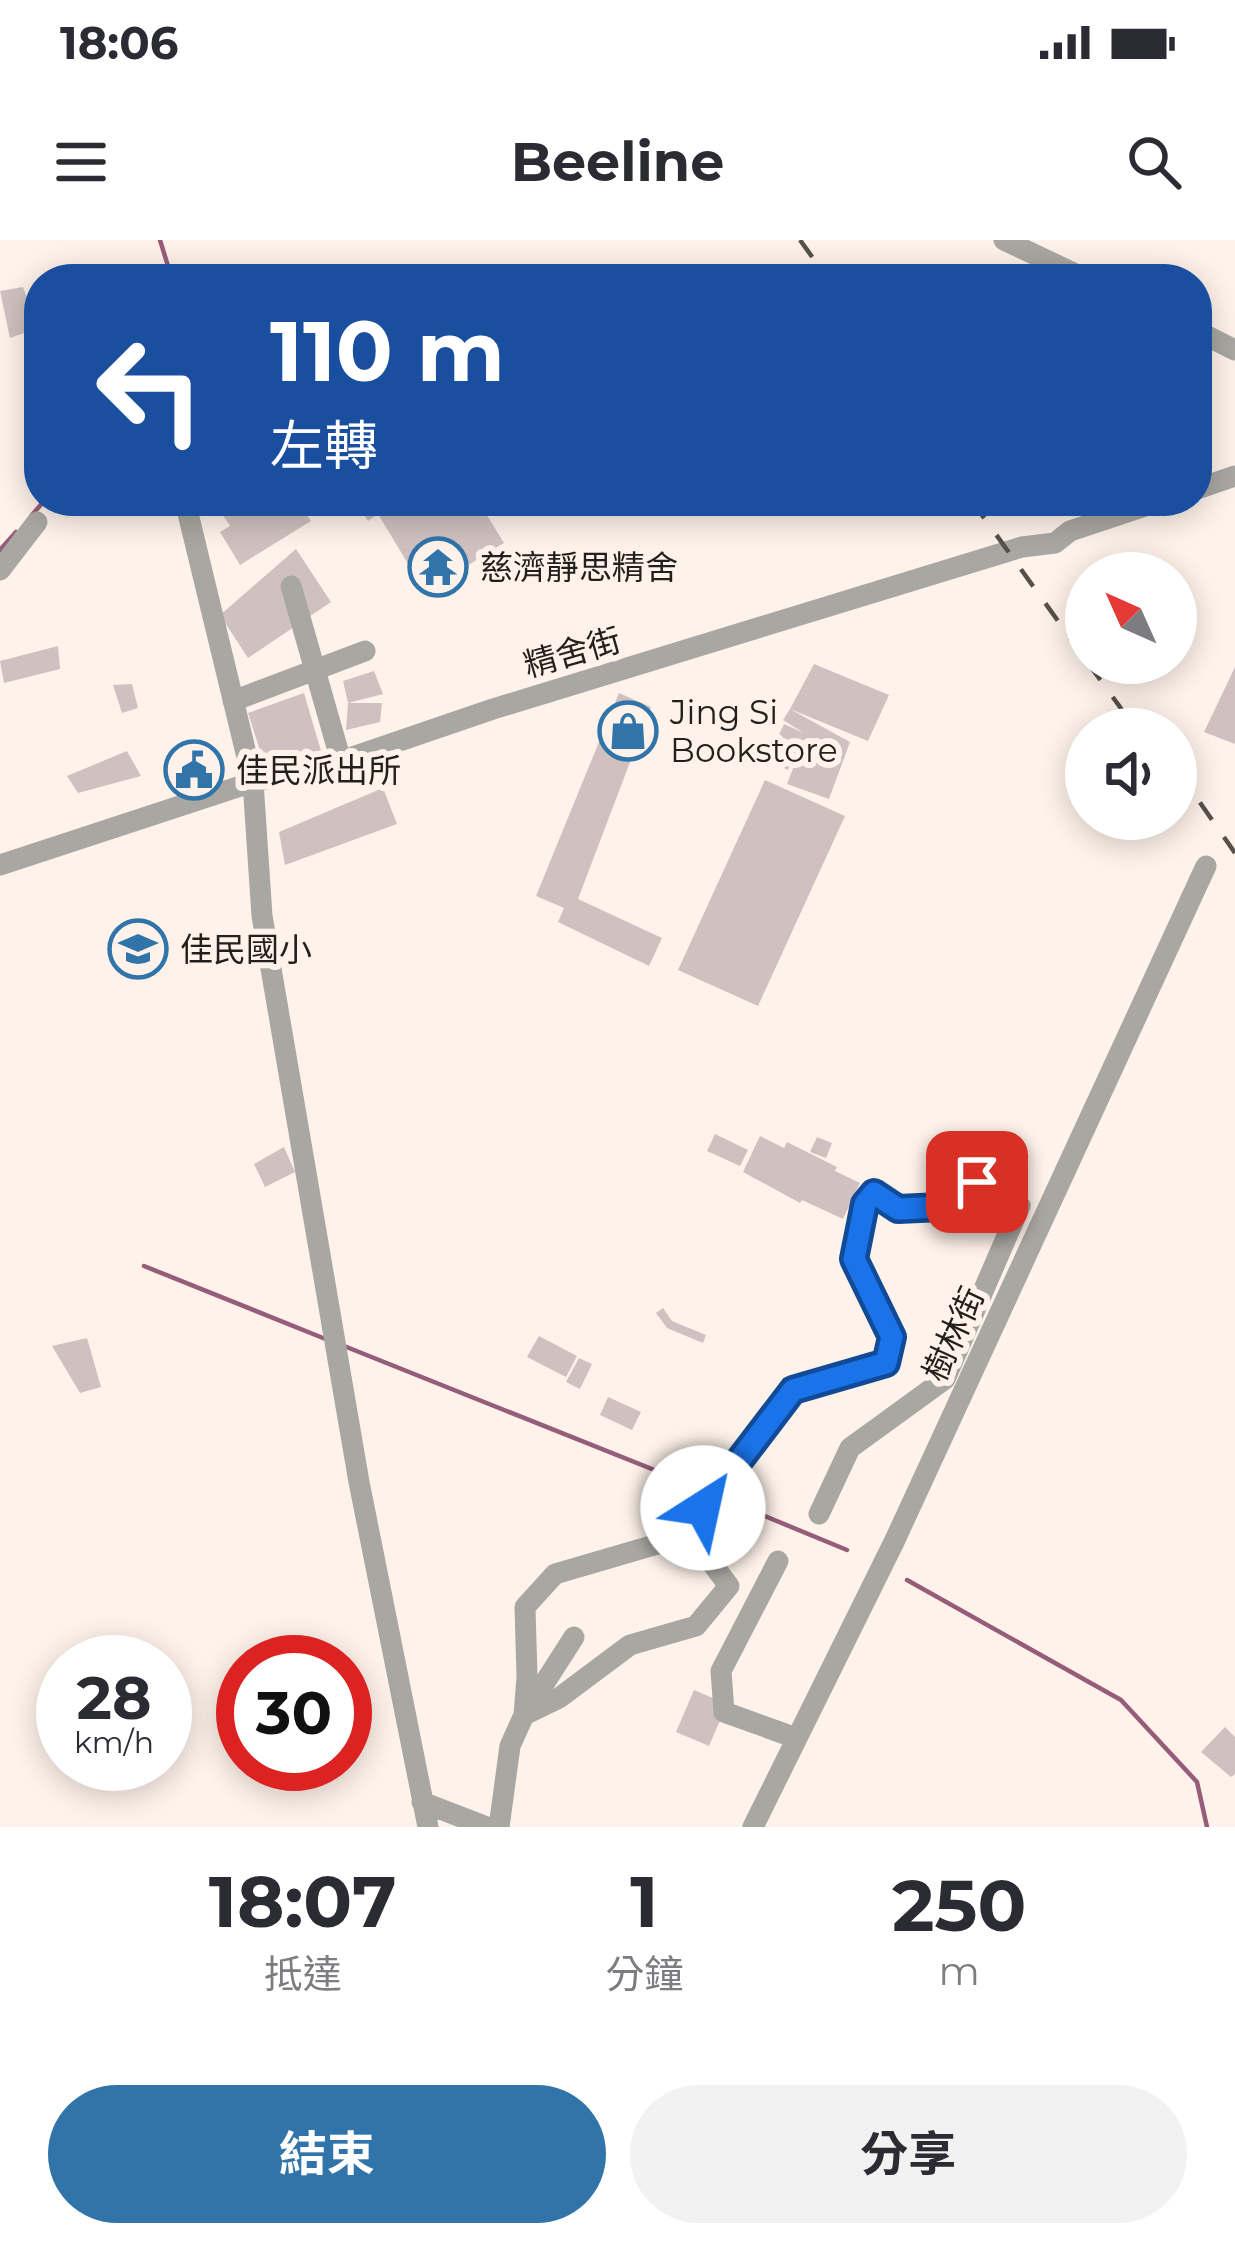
<!DOCTYPE html>
<html lang="zh-TW">
<head>
<meta charset="utf-8">
<style>
	:root { --surface:#fff; --page:#f2f2f3; --text:#2b2b33; --muted:#7c7c81; --accent:#3174a9 }
	body { margin:0; font-family:Montserrat,"Noto Sans TC",sans-serif; background:var(--page); color:var(--text); height:100vh; display:flex; flex-direction:column; font-size:45px; white-space:nowrap }
	* { box-sizing:border-box; margin:0 }
	p { font-size:39px; color:var(--muted) }
	.icon { flex:none; width:66px; height:66px; fill:none; stroke:currentColor; stroke-width:2; stroke-linecap:round; stroke-linejoin:round }
	.map { position:relative; height:1587px; overflow:hidden }
	.drawer { display:flex; flex-direction:column; background:var(--surface); flex:1 }
	.drawer>* { flex:none }
	.guide { position:absolute; left:24px; top:24px; width:1188px; height:252px; border-radius:48px; box-shadow:0 6px 30px #0003; background:#1a4fa0; color:#fff; overflow:hidden }
	.needle { width:78px; rotate:315deg }
	.controls { position:absolute; left:1065px; top:312px; display:grid; gap:24px }
	.controls a { display:grid; place-items:center; width:132px; height:132px; border-radius:50%; background:var(--surface); box-shadow:0 6px 30px #0003; font-size:60px }
	.speed { position:absolute; left:36px; top:1395px; display:flex; gap:24px; font-size:60px; font-weight:700; text-align:center }
	.speed>* { display:grid; place-content:center; width:156px; height:156px; border-radius:50%; background:var(--surface); box-shadow:0 6px 30px #0003; line-height:1 }
	.speed small { font-size:30px; font-weight:400 }
	.speed .limit { border:18px solid #d22; background:#fff; color:#111 }
	.pin { position:absolute; display:grid; place-items:center; width:102px; height:102px; color:#fff; margin:-51px; border-radius:24px; box-shadow:0 6px 18px #0006 }
	.me { position:absolute; width:132px; margin:-66px; rotate:35deg; stroke-linejoin:round; filter:drop-shadow(0 0 9px #0008) }
	.turn { display:flex; align-items:center; gap:42px; height:252px; padding:0 48px; font-size:54px }
	.turn .icon { width:156px; height:156px; stroke-width:2.5 }
	.turn b { display:block; font-size:84px; line-height:102px }
	.eta { display:flex; justify-content:space-evenly; align-items:center; height:204px; text-align:center }
	.eta b { font-size:72px; font-weight:700; line-height:84px }
	.button { display:flex; gap:24px; margin-top:auto; padding:24px 48px }
	.button a { flex:1; height:138px; border-radius:72px; background:var(--accent); color:#fff; font-size:48px; font-weight:700; line-height:138px; text-align:center }
	.button a+a { background:var(--page); color:var(--text) }
	.status { display:flex; justify-content:space-between; align-items:center; height:84px; padding:0 60px; background:var(--surface); direction:ltr }
	.status svg { height:33px; fill:currentColor }
	header { display:flex; justify-content:space-between; align-items:center; height:156px; padding:0 48px; background:var(--surface); font-size:54px; font-weight:700 }
	.map>svg:first-child { display:block }
</style>
</head>
<body>
<div class="status"><b>18:06</b><svg viewBox="0 0 49 12"><path d="M0 12V9h3v3zM5 12V6h3v6zM10 12V3h3v9zM15 12V0h3v12zM26 1h20v11H26zM47 4h2v5h-2z"/></svg></div>
<header><svg class="icon" aria-label="menu" viewBox="0 0 24 24"><path d="M4 6h16M4 12h16M4 18h16"/></svg>Beeline<svg class="icon" aria-label="search" viewBox="0 0 24 24"><circle cx="10" cy="10" r="6"/><path d="M15 15l6 6"/></svg></header>
<div class="map">
<svg width="1235" height="1587" viewBox="0 0 1235 1587">
	<rect width="100%" height="100%" fill="#fef2ea"/>
	<g fill="none" stroke-linecap="round" stroke-linejoin="round">
		<!-- stream -->
		<path stroke="#965d7a" stroke-width="4.5" d="M 160,0 L 172,39
			M 32,275 L 44,261
			M 0,310 L 16,292
			M 144,1026 L 328,1100
			M 344,1106 L 702,1249
			M 721,1258 L 847,1310
			M 907,1340 L 1121,1460 L 1197,1542 L 1207,1587"/>
	</g>
	<!-- building -->
	<path fill="#d0c1c0" d="M 23,47 L 38,88 L 10,98 L 0,51 Z
		M 229,261 L 298,261 L 311,281 L 240,325 L 220,292 L 230,286 L 218,268 Z
		M 355,261 L 489,261 L 491,264 L 483,269 L 504,303 L 425,352 L 378,274 L 368,281 Z
		M 296,309 L 331,362 L 248,418 L 220,375 Z
		M 58,406 L 60,429 L 4,443 L 0,421 Z
		M 814,424 L 889,455 L 868,501 L 790,469 Z
		M 1235,427 L 1235,504 L 1204,492 Z
		M 374,431 L 383,454 L 348,463 L 382,463 L 380,482 L 346,490 L 348,463 L 343,441 Z
		M 132,444 L 138,468 L 122,473 L 113,445 Z
		M 304,453 L 321,511 L 263,520 L 248,473 Z
		M 619,453 L 651,467 L 578,659 L 662,698 L 649,726 L 558,682 L 564,668 L 536,656 Z
		M 790,469 L 850,502 L 829,559 L 787,544 L 803,502 L 788,530 L 767,520 L 784,484 L 804,493 L 783,480 Z
		M 205,507 L 211,546 L 187,551 L 186,538 L 177,541 L 173,532 L 184,528 L 179,514 Z
		M 127,511 L 141,536 L 78,553 L 67,536 Z
		M 765,540 L 845,576 L 758,766 L 678,730 Z
		M 383,548 L 397,584 L 285,625 L 279,592 Z
		M 715,894 L 748,910 L 740,926 L 707,911 Z
		M 760,896 L 784,908 L 787,902 L 837,927 L 835,931 L 860,943 L 843,979 L 802,960 L 800,963 L 743,932 Z
		M 817,897 L 832,903 L 826,918 L 810,912 Z
		M 284,907 L 295,932 L 265,947 L 254,924 Z
		M 663,1068 L 672,1081 L 706,1095 L 703,1103 L 667,1088 L 656,1073 Z
		M 539,1096 L 577,1116 L 566,1137 L 527,1117 Z
		M 87,1098 L 101,1147 L 80,1153 L 52,1106 Z
		M 579,1118 L 592,1124 L 580,1149 L 566,1142 Z
		M 608,1157 L 641,1172 L 632,1190 L 600,1175 Z
		M 694,1450 L 727,1464 L 709,1506 L 676,1492 Z
		M 1225,1487 L 1235,1497 L 1235,1534 L 1231,1537 L 1201,1512 Z"/>
	<g fill="none" stroke-linecap="round" stroke-linejoin="round">
		<!-- minor -->
		<path stroke="#a9a7a2" stroke-width="21" d="M 1004,0 L 1086,39
			M 1197,91 L 1235,110
			M 1197,249 L 1235,236
			M 185,261 L 253,542 L 262,676 L 359,1242 L 428,1587
			M 0,330 L 37,282
			M 291,346 L 341,521
			M 233,461 L 365,411
			M 0,625 L 253,542 L 341,521 L 493,469 L 1022,307 L 1055,303 L 1070,291 L 1160,261
			M 685,1296 L 555,1334 L 525,1367 L 527,1437 L 524,1475 L 559,1458 L 630,1405 L 696,1386 L 729,1346 L 708,1318 L 685,1296 L 721,1241 L 793,1151 L 886,1123 L 892,1098 L 854,1019 L 865,964 L 874,953 L 898,969 L 941,967 L 961,942 C 983,942 1004,952 1020,966 L 945,1139 L 850,1208 L 819,1274
			M 778,1321 L 721,1431 L 724,1472 L 796,1498
			M 422,1562 L 487,1587
			M 499,1587 L 510,1506 L 524,1475 L 574,1397
			M 753,1587 L 894,1302 L 1206,626"/>
		<!-- rail -->
		<path stroke="#57514d" stroke-width="4.5" stroke-dasharray="21 21" stroke-linecap="butt" d="M 800,0 L 828,39
			M 972,261 L 1086,420
			M 1088,423 L 1136,489
			M 1176,528 L 1235,613"/>
	</g>
	<g fill="none" stroke-linecap="round" stroke-linejoin="round">
		<!-- route casing -->
		<g stroke="#114b97" stroke-width="30">
			<path id="route" d="M 703,1268 L 793,1150 L 886,1123 L 892,1097 L 854,1019 L 865,964 L 874,953 L 898,969 L 941,967 L 961,942 L 977,942"/>
		</g>
		<!-- route -->
		<use href="#route" stroke="#1a73e8" stroke-width="21"/>
	</g>
	<!-- icons -->
	<defs>
		<g id="temple-ring" transform="scale(3)"><circle r="9.5" fill="#fef2ea" stroke="#3174a9" stroke-width="1.5"/><path d="M0-6L5-2H3V0L6.5 2.5H4V6H1.5V3h-3V6H-4V2.5H-6.5L-3 0V-2H-5Z" fill="#3174a9"/></g>
		<g id="shop-ring" transform="scale(3)"><circle r="9.5" fill="#fef2ea" stroke="#3174a9" stroke-width="1.5"/><path d="M-5-2.5h2.3a2.7 3.5 0 0 1 5.4 0H5L5.5 6h-11ZM-1.5-2.5h3a1.5 2.3 0 0 0-3 0Z" fill="#3174a9"/></g>
		<g id="civic-ring" transform="scale(3)"><circle r="9.5" fill="#fef2ea" stroke="#3174a9" stroke-width="1.5"/><path d="M-.6-6.5H3V-4.5H.6V-3L4-1V1h2V6H-6V1h2V-1L-.6-3ZM-1.2 2.5V6h2.4V2.5Z" fill="#3174a9"/></g>
		<g id="school-ring" transform="scale(3)"><circle r="9.5" fill="#fef2ea" stroke="#3174a9" stroke-width="1.5"/><path d="M0-5L7-2L0 1L-7-2ZM-4 1L0 2.5L4 1V4Q0 6-4 4Z" fill="#3174a9"/></g>
	</defs>
	<g fill-rule="evenodd">
		<use href="#temple-ring" x="438" y="327"/>
		<use href="#shop-ring" x="628" y="491"/>
		<use href="#civic-ring" x="194" y="530"/>
		<use href="#school-ring" x="138" y="709"/>
	</g>
	<g text-anchor="middle" dominant-baseline="central" stroke-width="12" stroke-linejoin="round" paint-order="stroke">
		<!-- poi labels -->
		<g font-size="33" fill="#231f1c" stroke="#fef2ea" text-anchor="start">
			<text x="480" y="327">慈濟靜思精舍</text>
			<text x="670" y="472">Jing Si<tspan x="670" dy="38">Bookstore</tspan></text>
			<text x="236" y="530">佳民派出所</text>
			<text x="180" y="709">佳民國小</text>
		</g>
		<!-- street labels -->
		<g font-size="33" fill="#231f1c" stroke="#fef2ea">
			<text transform="translate(572 412) rotate(-16)">精舍街</text>
			<text transform="translate(953 1094) rotate(-65)">樹林街</text>
		</g>
	</g>
</svg>
<div class="controls">
<a><svg class="needle" viewBox="-14 -14 28 28"><path d="M0-13l5 13h-10z" fill="#e53935"/><path d="M0 13l5-13h-10z" fill="#7c7c81"/></svg></a>
<a><svg class="icon" aria-label="sound" viewBox="0 0 24 24"><path d="M4 9h4l5-4v14l-5-4H4zM17 9q2 3 0 6"/></svg></a>
</div>
<div class="speed"><div>28<small>km/h</small></div><div class="limit">30</div></div>
<div class="pin" style="left:977px;top:942px;background:#d93025"><svg class="icon" aria-label="arrive" viewBox="0 0 24 24"><path d="M6 21V4h12l-3 4 3 4H6"/></svg></div>
<svg class="me" style="left:703px;top:1268px" viewBox="-20 -20 40 40"><circle r="19" fill="#fff"/><path d="M0-13L10 11 0 6-10 11z" fill="#1a73e8"/></svg>
<div class="guide">
<div class="turn"><svg class="icon" aria-label="left" viewBox="0 0 24 24"><path d="M17 20v-9H6M10 6l-5 5 5 5"/></svg><div><b>110 m</b>左轉</div></div>
</div>
</div>
<section class="drawer">
<div class="eta">
<div><b>18:07</b><p>抵達</p></div>
<div><b>1</b><p>分鐘</p></div>
<div><b>250</b><p>m</p></div>
</div>
<div class="button"><a>結束</a><a>分享</a></div>
</section>
</body>
</html>
